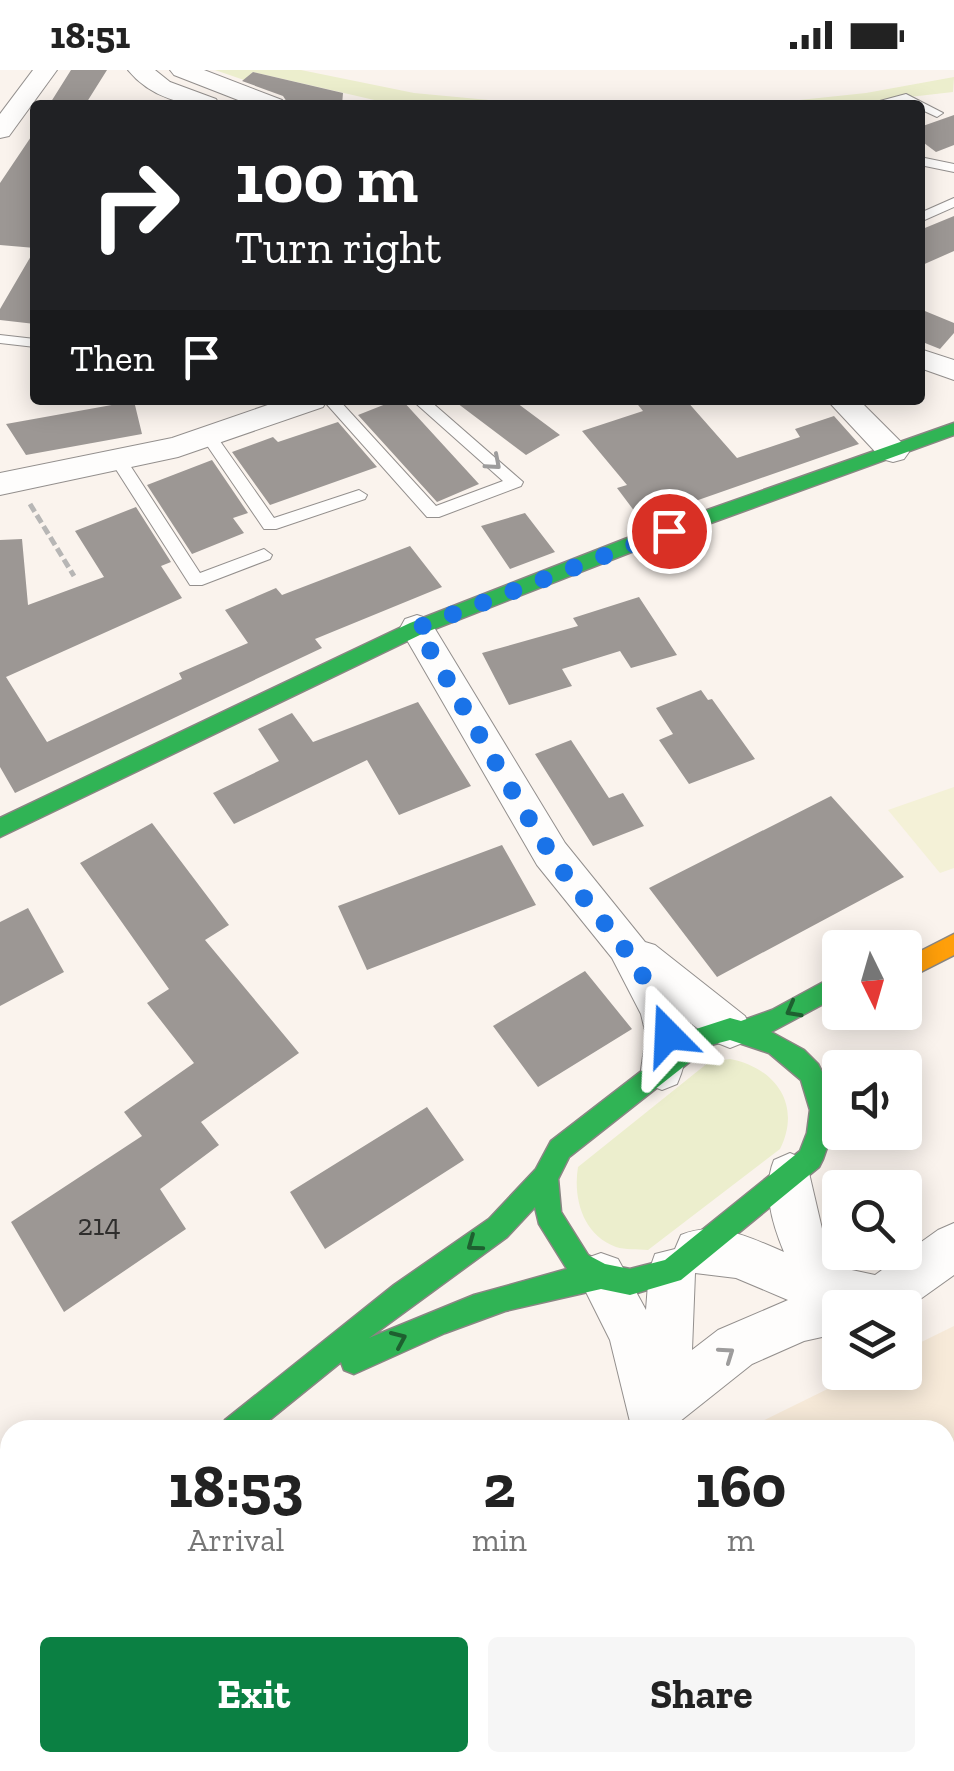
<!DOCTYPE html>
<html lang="en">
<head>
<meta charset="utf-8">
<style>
	:root { --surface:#fff; --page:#f6f6f6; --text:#222; --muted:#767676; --accent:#0b8043 }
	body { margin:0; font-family:"Zilla Slab",serif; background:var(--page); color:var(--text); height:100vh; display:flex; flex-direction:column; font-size:38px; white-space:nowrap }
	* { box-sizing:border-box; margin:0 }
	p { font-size:32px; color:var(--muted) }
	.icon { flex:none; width:55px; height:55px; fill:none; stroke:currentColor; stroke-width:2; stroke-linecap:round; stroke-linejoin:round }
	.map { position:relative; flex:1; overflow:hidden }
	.panel { position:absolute; left:0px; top:1350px; width:955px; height:352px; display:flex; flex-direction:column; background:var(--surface); border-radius:30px 30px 0 0; box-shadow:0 5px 25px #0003 }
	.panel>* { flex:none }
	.top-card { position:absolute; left:30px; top:30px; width:895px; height:305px; border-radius:10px; box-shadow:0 5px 25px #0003; background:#202124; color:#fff; overflow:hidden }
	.needle { width:65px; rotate:175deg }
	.tools { position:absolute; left:822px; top:860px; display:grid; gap:20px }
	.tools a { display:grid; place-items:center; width:100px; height:100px; border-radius:10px; background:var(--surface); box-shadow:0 5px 25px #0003; font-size:50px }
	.pin { position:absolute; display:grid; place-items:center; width:85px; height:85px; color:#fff; margin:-42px; border:5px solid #fff; border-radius:50%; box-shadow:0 2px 10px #0007 }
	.me { position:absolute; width:110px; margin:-55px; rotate:339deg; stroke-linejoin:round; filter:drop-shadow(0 0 8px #0008) }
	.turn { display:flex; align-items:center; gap:35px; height:210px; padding:0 40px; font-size:45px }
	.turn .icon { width:130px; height:130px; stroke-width:2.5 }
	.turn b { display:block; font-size:70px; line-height:85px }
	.then { display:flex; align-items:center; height:95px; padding:0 40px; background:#0003; gap:20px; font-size:38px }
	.eta { display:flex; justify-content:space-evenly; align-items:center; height:170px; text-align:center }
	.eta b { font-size:60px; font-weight:700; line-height:70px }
	.button { display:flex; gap:20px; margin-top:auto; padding:20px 40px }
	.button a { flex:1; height:115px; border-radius:10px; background:var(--accent); color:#fff; font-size:40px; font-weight:700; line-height:115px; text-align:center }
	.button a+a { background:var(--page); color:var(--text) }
	.status { display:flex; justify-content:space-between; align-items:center; height:70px; padding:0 50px; background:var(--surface); direction:ltr }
	.status svg { height:28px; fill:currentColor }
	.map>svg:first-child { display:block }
</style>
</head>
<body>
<div class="status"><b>18:51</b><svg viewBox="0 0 49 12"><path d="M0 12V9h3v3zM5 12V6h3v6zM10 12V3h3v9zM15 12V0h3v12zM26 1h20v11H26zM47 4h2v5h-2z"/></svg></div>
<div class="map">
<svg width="954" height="1701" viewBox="0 0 954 1701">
	<rect width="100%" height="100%" fill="#faf3ed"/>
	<!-- farmland -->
	<path fill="#f7ead9" d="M 954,1256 L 954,1701 L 92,1701 L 101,1692 L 945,1692 L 945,1360 L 744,1360 L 860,1303 L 905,1302 L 905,1280 Z"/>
	<!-- green -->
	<path fill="#eceecd" d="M 215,0 L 301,0 L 414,23 L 543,35 L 396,35 L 253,2 L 244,10 Z
		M 954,7 L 953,22 L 840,35 L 753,35 L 866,23 Z
		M 730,989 C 776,998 802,1035 780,1079 L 648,1180 C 638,1179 625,1180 616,1177 C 582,1165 573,1127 578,1097 L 709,992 Z"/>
	<!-- pitch -->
	<path fill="#f4f1d7" d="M 954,717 L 954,798 L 940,803 L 888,740 Z"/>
	<!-- building -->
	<path fill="#9c9794" d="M 71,0 L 107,0 L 85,35 L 49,35 Z
		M 253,2 L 343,23 L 342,35 L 289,35 L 283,26 L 242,11 Z
		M 954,45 L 954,75 L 936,82 L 920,70 L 920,57 Z
		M 35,61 L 35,178 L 0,175 L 0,113 Z
		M 954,146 L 954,181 L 920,196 L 920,160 Z
		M 35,179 L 35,254 L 0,250 L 0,239 Z
		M 920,239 L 954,253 L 954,263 L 940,279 L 920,271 Z
		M 396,330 L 402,330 L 479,414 L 437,432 L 358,345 Z
		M 453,330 L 513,330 L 560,365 L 526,385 Z
		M 634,330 L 686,330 L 737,388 L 800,367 L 795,359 L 834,346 L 859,374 L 641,450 L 617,418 L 627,415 L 582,361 L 643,341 Z
		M 134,331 L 142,364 L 26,385 L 6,354 Z
		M 338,352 L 377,397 L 270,435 L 232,382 L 273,367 L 278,372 Z
		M 212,390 L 248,443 L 233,448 L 244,463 L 192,484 L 147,415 Z
		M 136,437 L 171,492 L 161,496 L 182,528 L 6,607 L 47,672 L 182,609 L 179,603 L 248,573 L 225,540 L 276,518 L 282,525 L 410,476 L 442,517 L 315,569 L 322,578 L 15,723 L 0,697 L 0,470 L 22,469 L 28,535 L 104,507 L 75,461 Z
		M 525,443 L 555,482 L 510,499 L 481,456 Z
		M 639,527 L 677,585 L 631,598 L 620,581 L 562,599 L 572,616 L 509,635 L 482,583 L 578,556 L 573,548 Z
		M 701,620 L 708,630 L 712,629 L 755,689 L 689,714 L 659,670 L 673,664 L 656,638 Z
		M 418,632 L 471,716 L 399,745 L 367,690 L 234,754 L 213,723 L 279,691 L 258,659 L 292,643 L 313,672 Z
		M 571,670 L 609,728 L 623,723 L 644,756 L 593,776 L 535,684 Z
		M 831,726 L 904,807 L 717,907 L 649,818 Z
		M 152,753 L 229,855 L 205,870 L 299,983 L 201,1052 L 219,1075 L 160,1119 L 186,1159 L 64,1242 L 11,1152 L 142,1066 L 124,1042 L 194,993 L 147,933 L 169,919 L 80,793 Z
		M 502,775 L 536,835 L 367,900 L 338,836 Z
		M 28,838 L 64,902 L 0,936 L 0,852 Z
		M 585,901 L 632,959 L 538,1017 L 493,956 Z
		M 427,1037 L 464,1090 L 325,1179 L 290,1122 Z"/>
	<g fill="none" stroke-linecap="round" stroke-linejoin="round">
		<!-- lane casing -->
		<g stroke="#938f8d" stroke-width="2">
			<path id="lane" d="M 906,24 L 943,43 L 937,47 L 920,39 L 920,35 L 905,32 L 865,35 Z
				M 920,87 L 954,94 L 954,102 L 920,95 Z
				M 954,128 L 954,137 L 920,152 L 920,143 Z
				M 0,265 L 35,269 L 35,277 L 0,273 Z
				M 323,330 L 339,330 L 436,436 L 503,411 L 412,330 L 429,330 L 523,412 L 521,416 L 439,447 L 427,447 Z
				M 210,363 L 215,364 L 274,448 L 359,420 L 367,425 L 365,429 L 276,459 L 264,459 L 202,368 Z
				M 118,385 L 124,386 L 200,503 L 264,479 L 272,485 L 270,489 L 202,515 L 190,515 L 110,390 Z"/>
		</g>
		<!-- street casing -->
		<g stroke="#938f8d" stroke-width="2">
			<path id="street" d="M 33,0 L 57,0 L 9,66 L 0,68 L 0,44 Z
				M 128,0 L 155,0 L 170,12 L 216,29 L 219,34 C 186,38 150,27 128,0 Z
				M 170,0 L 204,0 L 282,30 L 285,35 L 251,35 L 174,5 Z
				M 920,279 L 954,290 L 954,310 L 920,298 Z
				M 282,330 L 327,330 L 323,337 L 178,387 L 0,425 L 0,403 L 172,368 Z
				M 827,330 L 859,330 L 904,375 L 909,382 L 904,389 L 893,392 L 882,389 Z
				M 417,545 L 429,549 L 565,773 L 645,872 L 655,875 L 745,946 L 751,959 L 745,972 L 730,978 L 715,972 L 683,947 C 689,970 687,992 677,1014 L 662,1020 L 647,1014 L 641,1000 L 646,965 L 641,944 L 612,888 L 537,795 L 400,558 L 405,549 Z
				M 790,1083 L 806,1090 L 823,1163 L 847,1199 L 875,1205 L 938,1160 L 954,1153 L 954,1205 L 905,1240 L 840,1238 L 840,1263 L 804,1271 L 752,1294 L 669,1360 L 632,1360 L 610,1270 L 578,1206 L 584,1189 L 601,1183 L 618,1189 L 646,1240 L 649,1201 L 655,1184 L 675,1179 L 681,1165 C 716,1150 751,1168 784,1182 C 772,1153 762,1119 774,1090 ZM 695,1203 L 736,1208 L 788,1230 L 718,1260 L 692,1280 Z
				M 10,1645 L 10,1692 L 30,1692 L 21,1701 L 0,1701 L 0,1649 Z"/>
		</g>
		<!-- fast casing -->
		<g stroke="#898683" stroke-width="3">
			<path id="fast" d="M 954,353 L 954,365 L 639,479 L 424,563 L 0,767 L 0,748 L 410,553 L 625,469 Z
				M 840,903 L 840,925 L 771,962 L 804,980 L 818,994 L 831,1020 L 834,1040 L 832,1063 L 823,1089 L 819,1097 L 681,1210 L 630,1225 L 601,1219 L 505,1241 L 445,1263 L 354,1304 L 344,1300 L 341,1292 L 257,1360 L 221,1360 L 225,1350 L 394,1215 L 489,1149 L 536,1099 L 551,1071 L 696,959 L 730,948 L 741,951 L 772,940 ZM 730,970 L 769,983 L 801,1010 L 810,1040 L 807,1063 L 800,1081 L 665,1190 L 630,1199 L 605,1194 L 588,1185 L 561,1142 L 558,1109 L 569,1087 L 711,975 ZM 535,1137 L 539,1154 L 567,1199 L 474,1225 L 369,1268 L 507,1167 Z
				M 10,1505 L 10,1538 L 0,1542 L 0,1509 Z"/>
		</g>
		<!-- slow casing -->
		<g stroke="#898683" stroke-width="3">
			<path id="slow" d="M 954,864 L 954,885 L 905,910 L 905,889 Z"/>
		</g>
		<!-- path -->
		<path stroke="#b7b6b5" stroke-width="5" stroke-dasharray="9 4" stroke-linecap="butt" d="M 30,434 L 74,506"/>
		<!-- lane -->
		<use href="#lane" fill="#fefdfc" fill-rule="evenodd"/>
		<!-- street -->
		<use href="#street" fill="#fefdfc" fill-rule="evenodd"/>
		<!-- fast -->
		<use href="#fast" fill="#30b455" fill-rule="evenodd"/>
		<!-- slow -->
		<use href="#slow" fill="#ff9f0a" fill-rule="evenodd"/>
	</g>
	<!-- one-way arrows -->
	<defs><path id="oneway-chevron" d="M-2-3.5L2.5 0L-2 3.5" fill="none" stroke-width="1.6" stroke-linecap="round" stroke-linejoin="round" transform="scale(2.5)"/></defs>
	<g stroke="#9d9c9c">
		<use href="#oneway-chevron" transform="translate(494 393) rotate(41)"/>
		<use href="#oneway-chevron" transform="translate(727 1284) rotate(-35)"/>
	</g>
	<g stroke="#1e6030">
		<use href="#oneway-chevron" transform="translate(793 940) rotate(151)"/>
		<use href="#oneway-chevron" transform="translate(474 1174) rotate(144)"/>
		<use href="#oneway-chevron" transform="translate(399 1269) rotate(-24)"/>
	</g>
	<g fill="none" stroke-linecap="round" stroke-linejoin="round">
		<!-- route -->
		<path stroke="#1a73e8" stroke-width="18" stroke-dasharray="0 32.4" d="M 668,965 C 647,886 590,845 549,781 C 503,708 461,632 417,558 L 669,461"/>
	</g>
	<g text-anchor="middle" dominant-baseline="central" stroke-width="10" stroke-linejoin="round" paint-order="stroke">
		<!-- number labels -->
		<g font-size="30" fill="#2f2e2d">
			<text x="99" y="1155">214</text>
		</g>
	</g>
</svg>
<div class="tools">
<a><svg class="needle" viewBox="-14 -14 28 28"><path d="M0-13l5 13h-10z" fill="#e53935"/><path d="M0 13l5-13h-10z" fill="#767676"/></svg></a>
<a><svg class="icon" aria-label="sound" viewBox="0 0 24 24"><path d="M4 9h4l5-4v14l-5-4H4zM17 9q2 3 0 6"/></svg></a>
<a><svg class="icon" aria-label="search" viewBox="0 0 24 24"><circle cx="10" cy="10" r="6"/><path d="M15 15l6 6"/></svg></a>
<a><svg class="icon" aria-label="layers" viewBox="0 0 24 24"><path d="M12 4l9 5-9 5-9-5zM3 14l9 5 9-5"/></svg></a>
</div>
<div class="pin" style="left:669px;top:461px;background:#d93025"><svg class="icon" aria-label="arrive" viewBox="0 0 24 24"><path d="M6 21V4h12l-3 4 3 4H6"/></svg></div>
<svg class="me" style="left:668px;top:965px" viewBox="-20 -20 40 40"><path d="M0-17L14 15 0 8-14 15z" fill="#1a73e8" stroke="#fff" stroke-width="4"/></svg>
<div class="top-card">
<div class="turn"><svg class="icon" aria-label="right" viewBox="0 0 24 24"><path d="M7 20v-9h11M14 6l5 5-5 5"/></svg><div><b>100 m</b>Turn right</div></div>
<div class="then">Then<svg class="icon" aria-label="arrive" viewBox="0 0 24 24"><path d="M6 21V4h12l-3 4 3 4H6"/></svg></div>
</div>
<section class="panel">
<div class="eta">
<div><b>18:53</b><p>Arrival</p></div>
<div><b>2</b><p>min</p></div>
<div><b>160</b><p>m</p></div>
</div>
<div class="button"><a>Exit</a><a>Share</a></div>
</section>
</div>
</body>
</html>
